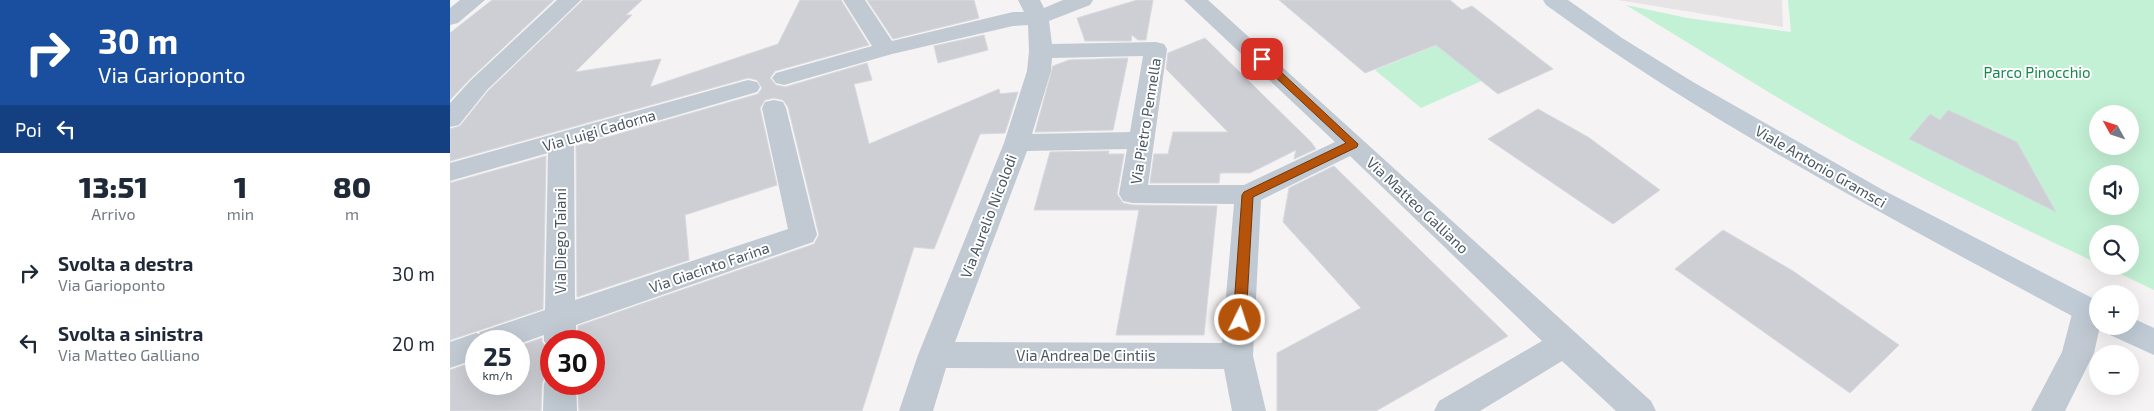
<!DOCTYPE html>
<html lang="it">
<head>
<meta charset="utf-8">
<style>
	:root { --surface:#fff; --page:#f2f2f3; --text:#1f2937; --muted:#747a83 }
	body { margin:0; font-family:"Exo 2",sans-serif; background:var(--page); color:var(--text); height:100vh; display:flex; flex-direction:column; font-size:19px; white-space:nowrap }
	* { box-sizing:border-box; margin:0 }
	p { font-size:16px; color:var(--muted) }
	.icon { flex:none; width:28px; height:28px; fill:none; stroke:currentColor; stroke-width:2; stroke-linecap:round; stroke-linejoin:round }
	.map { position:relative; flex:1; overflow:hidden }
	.panel { display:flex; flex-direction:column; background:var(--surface); width:450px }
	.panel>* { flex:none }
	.guide { background:#1a4fa0; color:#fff; overflow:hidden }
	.needle { width:32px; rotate:310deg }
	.controls { position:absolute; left:1639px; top:105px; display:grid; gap:10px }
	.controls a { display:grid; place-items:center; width:50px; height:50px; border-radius:50%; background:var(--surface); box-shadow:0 5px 20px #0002; font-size:25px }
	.speed { position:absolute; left:15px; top:330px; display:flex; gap:10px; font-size:25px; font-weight:700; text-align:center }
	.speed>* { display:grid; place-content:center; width:65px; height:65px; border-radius:50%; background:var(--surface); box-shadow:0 5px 20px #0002; line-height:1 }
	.speed small { font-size:12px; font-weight:400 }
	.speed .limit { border:8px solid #d22; background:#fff; color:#111 }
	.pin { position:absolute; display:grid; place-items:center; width:42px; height:42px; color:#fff; margin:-21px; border-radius:10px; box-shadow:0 2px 8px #0006 }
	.me { position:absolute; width:55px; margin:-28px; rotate:4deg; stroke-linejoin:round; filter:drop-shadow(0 0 4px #0008) }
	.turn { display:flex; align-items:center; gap:18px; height:105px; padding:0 15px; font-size:22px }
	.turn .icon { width:65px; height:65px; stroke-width:2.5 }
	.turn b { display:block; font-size:35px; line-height:42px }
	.then { display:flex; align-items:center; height:48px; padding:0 15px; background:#0003; gap:10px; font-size:19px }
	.eta { display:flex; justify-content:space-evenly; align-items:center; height:85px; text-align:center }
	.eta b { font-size:30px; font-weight:800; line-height:35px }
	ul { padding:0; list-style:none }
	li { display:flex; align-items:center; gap:15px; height:70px; padding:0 15px }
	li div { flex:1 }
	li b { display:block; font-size:19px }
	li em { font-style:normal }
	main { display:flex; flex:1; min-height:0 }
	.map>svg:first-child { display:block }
</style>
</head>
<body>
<main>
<section class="panel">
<div class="guide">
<div class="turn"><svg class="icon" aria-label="right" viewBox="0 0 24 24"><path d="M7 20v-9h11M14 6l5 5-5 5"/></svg><div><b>30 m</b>Via Garioponto</div></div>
<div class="then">Poi<svg class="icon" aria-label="left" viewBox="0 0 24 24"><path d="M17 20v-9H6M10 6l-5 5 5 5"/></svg></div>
</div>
<div class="eta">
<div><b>13:51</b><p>Arrivo</p></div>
<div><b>1</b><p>min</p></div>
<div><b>80</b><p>m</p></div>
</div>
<ul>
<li><svg class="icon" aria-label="right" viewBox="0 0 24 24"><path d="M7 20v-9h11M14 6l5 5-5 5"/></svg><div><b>Svolta a destra</b><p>Via Garioponto</p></div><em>30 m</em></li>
<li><svg class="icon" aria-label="left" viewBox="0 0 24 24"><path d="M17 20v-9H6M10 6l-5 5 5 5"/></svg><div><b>Svolta a sinistra</b><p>Via Matteo Galliano</p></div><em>20 m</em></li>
</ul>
</section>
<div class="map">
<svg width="1704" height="411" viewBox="0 0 1704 411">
	<rect width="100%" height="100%" fill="#f5f3f3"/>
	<!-- education -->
	<path fill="#e6e4e5" d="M 1168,0 L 1332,0 L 1333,27 Z"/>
	<!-- green -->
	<path fill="#c3f1d5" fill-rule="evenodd" d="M 1338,0 L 1704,0 L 1704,290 L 1654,266 L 1680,266 L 1680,234 L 1648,234 L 1647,263 C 1568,226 1488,187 1410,145 C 1330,101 1254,52 1176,5 L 1237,18 L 1341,32 ZM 1648,114 L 1680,114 L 1680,146 L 1648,146 ZM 1648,174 L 1680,174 L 1680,206 L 1648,206 Z
		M 1000,40 L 1045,75 L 971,108 L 925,70 Z"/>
	<!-- building -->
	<path fill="#cdcfd5" stroke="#d7d9de" d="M 42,0 L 104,0 L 20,79 L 0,100 L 0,33 Z
		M 133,0 L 192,0 L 176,15 L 182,15 L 125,72 L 211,59 L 200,87 L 328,44 L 350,0 L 391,0 L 419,45 L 325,71 L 320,78 L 326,85 L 335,87 L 417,63 L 422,80 L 404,84 L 419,144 L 549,89 L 550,94 L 568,92 L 555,133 L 530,134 L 484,249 L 464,247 L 412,411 L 129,411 L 128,384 L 144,384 L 144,341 L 128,341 L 128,326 L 364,244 L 369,235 L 338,107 L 333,100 L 324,98 L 315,100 L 310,108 L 327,185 L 235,215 L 239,260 L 127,297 L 126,146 L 308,94 L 312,88 L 307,80 L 298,78 L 0,161 L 0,129 L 10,126 L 38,91 Z
		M 417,0 L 524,0 L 529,18 L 443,39 Z
		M 687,0 L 703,0 L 696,40 L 688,40 L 682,35 L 681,41 L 635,41 L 627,18 Z
		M 829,0 L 1000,0 L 1012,10 L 1022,6 L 1103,69 L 1048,94 L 986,45 L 915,73 Z
		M 534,35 L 538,50 L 488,63 L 484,46 Z
		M 755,38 L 861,142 L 866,149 L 844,159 L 846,150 L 800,173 L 770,173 L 769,183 L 700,183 L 704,154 L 718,154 L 723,132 L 778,132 L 716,69 L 718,53 Z
		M 678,58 L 663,130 L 585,132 L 603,66 L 619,60 Z
		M 1088,109 L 1138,137 L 1210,190 L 1163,224 L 1038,139 Z
		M 1498,110 L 1567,142 L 1606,212 L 1459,139 L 1480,114 L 1490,120 Z
		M 659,151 L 658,154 L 674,154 L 667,194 L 673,203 L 683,205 L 767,206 L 754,335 L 666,335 L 689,210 L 584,210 L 600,152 Z
		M 96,156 L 93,309 L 0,340 L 0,183 Z
		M 884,166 L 1058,336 L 926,411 L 827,411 L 827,353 L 911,308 L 833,222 L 839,188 Z
		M 1273,230 L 1343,271 L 1449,345 L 1400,393 L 1225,269 Z
		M 92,338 L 92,342 L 101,353 L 101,371 L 96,373 L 92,383 L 91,411 L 0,411 L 0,370 L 26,361 L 26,384 L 69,384 L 69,346 Z"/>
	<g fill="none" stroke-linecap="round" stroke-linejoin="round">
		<!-- street -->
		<path fill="#c1cad2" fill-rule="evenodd" d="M 10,0 L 35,0 L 8,23 L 0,25 L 0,8 Z
			M 107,0 L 131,0 L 37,90 L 9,125 L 0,127 L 0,103 L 21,80 Z
			M 393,0 L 415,0 L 442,41 L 563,12 L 574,12 L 568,0 L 590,0 L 594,8 L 613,0 L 643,0 L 640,5 L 599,21 L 602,44 L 706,42 L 714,44 L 717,49 L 698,185 L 794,185 L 885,142 L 734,0 L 758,0 L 1201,401 L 1206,411 L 1166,411 L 1112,361 L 1030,411 L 984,411 L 989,401 L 1092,341 L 900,156 L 811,200 L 803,356 L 816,411 L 782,411 L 774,369 L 496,368 L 483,411 L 449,411 L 468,355 L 554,143 L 577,71 L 579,51 L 578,25 L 563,26 L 442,54 L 334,85 L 326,83 L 322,78 L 326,73 L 422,46 ZM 693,56 L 680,132 L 582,134 L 601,71 L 602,58 ZM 677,149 L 669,194 L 673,201 L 683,203 L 784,204 L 772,343 L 505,342 L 577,151 Z
			M 298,80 L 307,82 L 310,87 L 307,92 L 124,145 L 125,300 L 338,229 L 312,108 L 315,102 L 324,100 L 333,102 L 336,108 L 367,235 L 363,242 L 126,325 L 126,341 L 101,341 L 101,351 L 94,341 L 94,335 L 69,344 L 69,341 L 26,341 L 26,359 L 0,368 L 0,342 L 26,333 L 29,334 L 30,332 L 95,310 L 98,153 L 0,181 L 0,163 Z
			M 1638,298 L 1648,301 L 1648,326 L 1650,326 L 1644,353 L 1615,411 L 1581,411 L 1612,352 L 1623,310 L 1627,302 Z
			M 101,373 L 101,384 L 126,384 L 127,411 L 93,411 L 94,384 L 98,374 Z"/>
		<!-- secondary -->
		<path fill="#c1cbd6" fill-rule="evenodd" d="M 1093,0 L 1118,0 L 1172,38 L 1243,82 L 1433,190 L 1648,301 L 1648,326 L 1651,326 L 1637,324 C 1453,225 1266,128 1096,5 Z
			M 1680,317 L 1704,328 L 1704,355 L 1660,335 L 1656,326 L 1680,326 Z"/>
	</g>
	<!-- route -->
	<path fill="#b45309" stroke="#753606" d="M 812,56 L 815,57 L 908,144 L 907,147 L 803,197 L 796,320 L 794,323 L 785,323 L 783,320 L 792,195 L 794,192 L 896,143 L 808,61 L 808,57 Z"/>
	<g text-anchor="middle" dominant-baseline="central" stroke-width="4" stroke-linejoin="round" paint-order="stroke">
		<!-- park labels -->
		<g font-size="15" fill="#17864f" stroke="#fff">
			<text x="1587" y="72">Parco Pinocchio</text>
		</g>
		<!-- street labels -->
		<g font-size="15" fill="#4a5661" stroke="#fff">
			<text transform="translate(695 121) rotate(-81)">Via Pietro Pennella</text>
			<text transform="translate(149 130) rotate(-16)">Via Luigi Cadorna</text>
			<text transform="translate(1371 166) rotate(30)">Viale Antonio Gramsci</text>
			<text transform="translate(968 205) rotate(43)">Via Matteo Galliano</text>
			<text transform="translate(538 216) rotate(-69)">Via Aurelio Nicolodi</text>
			<text transform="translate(110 241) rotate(-90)">Via Diego Taiani</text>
			<text transform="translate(259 267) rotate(-19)">Via Giacinto Farina</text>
			<text x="636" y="355">Via Andrea De Cintiis</text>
		</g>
	</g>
</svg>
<div class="controls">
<a><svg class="needle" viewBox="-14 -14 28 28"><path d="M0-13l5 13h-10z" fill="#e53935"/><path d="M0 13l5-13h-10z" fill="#747a83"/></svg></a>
<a><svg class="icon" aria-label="sound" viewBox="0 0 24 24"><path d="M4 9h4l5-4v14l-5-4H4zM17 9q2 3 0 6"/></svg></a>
<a><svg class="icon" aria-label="search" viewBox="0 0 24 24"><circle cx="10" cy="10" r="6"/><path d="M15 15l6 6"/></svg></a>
<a>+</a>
<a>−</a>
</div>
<div class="speed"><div>25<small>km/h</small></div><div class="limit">30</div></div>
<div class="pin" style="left:812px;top:59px;background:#d93025"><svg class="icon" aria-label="arrive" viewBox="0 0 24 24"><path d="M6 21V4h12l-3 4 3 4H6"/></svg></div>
<svg class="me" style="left:790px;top:320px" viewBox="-20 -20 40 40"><circle r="17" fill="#b45309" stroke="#fff" stroke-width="3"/><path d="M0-11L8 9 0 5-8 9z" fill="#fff"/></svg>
</div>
</main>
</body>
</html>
